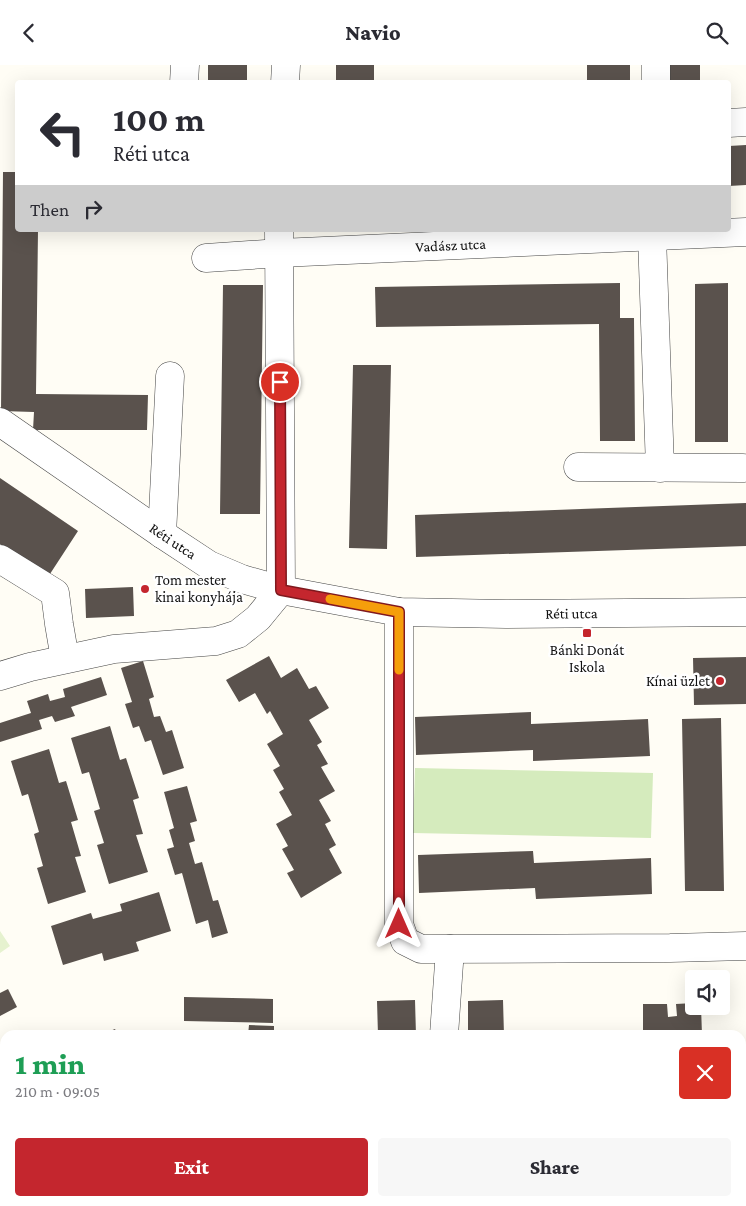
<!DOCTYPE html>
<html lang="en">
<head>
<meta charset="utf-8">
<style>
	:root { --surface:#fff; --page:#f7f7f7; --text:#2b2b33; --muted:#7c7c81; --accent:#c4262e }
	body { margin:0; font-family:"Crimson Pro",serif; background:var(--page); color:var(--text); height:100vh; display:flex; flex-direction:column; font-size:19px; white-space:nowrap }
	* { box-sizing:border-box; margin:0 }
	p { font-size:16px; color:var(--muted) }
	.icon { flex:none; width:28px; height:28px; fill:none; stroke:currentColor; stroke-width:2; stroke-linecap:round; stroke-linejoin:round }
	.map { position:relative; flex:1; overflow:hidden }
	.sheet { position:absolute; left:0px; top:965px; width:746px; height:176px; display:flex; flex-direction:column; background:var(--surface); border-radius:15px 15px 0 0; box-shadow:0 5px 20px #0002 }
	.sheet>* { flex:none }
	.guide { position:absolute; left:15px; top:15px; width:716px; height:152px; border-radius:5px; box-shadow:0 5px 20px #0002; background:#fff; color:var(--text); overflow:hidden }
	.fabs { position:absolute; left:685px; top:905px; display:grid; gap:10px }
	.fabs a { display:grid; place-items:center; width:45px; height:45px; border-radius:5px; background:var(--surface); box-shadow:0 5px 20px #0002; font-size:25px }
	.pin { position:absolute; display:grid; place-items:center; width:42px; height:42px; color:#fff; margin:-21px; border:2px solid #fff; border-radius:50%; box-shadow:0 1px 5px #0007 }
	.me { position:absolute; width:55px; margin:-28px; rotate:0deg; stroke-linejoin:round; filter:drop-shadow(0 0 4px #0008) }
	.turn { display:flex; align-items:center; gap:18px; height:105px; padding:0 15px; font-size:22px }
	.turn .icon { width:65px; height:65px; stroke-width:2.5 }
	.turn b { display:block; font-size:35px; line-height:42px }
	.then { display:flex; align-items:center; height:48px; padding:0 15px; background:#0003; gap:10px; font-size:19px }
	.round { display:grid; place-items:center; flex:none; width:52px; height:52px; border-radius:5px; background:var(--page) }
	.overview { display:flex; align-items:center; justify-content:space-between; height:85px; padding:0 15px }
	h1 { font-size:30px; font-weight:800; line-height:38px; color:#1e9e55 }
	.button { display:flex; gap:10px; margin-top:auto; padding:10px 15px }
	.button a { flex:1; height:58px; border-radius:5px; background:var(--accent); color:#fff; font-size:20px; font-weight:800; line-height:58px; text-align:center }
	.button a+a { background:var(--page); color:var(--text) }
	header { display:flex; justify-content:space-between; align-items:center; height:65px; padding:0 15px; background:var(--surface); font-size:22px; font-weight:800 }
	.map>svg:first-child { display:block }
</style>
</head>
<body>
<header><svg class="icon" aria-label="back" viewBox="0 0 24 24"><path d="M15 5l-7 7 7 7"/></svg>Navio<svg class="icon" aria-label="search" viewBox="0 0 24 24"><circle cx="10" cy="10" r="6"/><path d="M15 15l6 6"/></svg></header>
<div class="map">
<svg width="746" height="1141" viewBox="0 0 746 1141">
	<rect width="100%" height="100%" fill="#fffdf5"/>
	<!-- green -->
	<path fill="#d5ebbd" d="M 415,703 L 653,708 L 651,773 L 413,768 Z"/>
	<!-- pitch -->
	<path fill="#e6f2cf" d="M 0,866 L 10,881 L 0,888 Z"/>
	<!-- building -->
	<path fill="#5a524d" d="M 208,0 L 247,0 L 247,18 L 208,18 Z
		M 336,0 L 374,0 L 374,18 L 336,18 Z
		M 587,0 L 630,0 L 630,18 L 587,18 Z
		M 665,0 L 700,0 L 700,18 L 665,18 Z
		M 746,80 L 746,120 L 729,121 L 729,81 Z
		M 3,107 L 18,107 L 18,165 L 38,165 L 36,329 L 148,330 L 147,365 L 33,365 L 34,347 L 1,346 Z
		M 620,218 L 620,253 L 634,253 L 635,376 L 600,376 L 599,259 L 376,262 L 375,222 Z
		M 728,218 L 728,377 L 695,377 L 695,219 Z
		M 223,220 L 263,220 L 260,449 L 220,449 Z
		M 353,300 L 391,300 L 387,484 L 349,483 Z
		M 0,413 L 78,466 L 48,512 L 0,479 Z
		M 746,438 L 746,481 L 416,492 L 415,450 Z
		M 133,522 L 134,551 L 86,553 L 85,524 Z
		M 269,591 L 281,613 L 297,603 L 309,624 L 316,621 L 329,643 L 309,655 L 322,677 L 317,680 L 328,699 L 321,702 L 335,726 L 319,735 L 331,756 L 325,759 L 336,780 L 329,784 L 342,808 L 301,833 L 287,808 L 294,805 L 282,784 L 288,781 L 276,759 L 292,750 L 279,727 L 284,724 L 273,705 L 280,701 L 267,679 L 283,669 L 270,646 L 267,649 L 255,628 L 239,637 L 226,615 Z
		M 746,592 L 746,639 L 694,640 L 693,593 Z
		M 143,596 L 154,632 L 149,634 L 154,652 L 160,651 L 166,667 L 172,665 L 184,703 L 163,710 L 151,675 L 145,677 L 139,661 L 133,663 L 125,639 L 132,637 L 121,603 Z
		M 101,612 L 107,630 L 71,642 L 75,651 L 55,657 L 52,651 L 39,655 L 42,664 L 0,677 L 0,658 L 31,648 L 27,636 L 48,629 L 50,636 L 65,632 L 63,624 Z
		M 531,647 L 531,659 L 648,654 L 650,691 L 533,696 L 533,685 L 416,690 L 415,652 Z
		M 721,653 L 724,826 L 685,826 L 682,654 Z
		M 110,661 L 120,695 L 126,693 L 139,733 L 133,735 L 143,769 L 136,770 L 148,807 L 109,819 L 97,780 L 104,778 L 94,746 L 100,744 L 89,707 L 82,709 L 71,673 Z
		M 49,684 L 59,718 L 66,716 L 78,755 L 71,757 L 81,791 L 75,792 L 86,827 L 48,839 L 37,803 L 43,801 L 34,769 L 39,767 L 28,729 L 22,731 L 11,696 Z
		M 187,721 L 197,756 L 190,758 L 195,776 L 189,778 L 195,799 L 202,797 L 213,836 L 218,835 L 228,868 L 212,873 L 208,855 L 196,859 L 182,808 L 175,810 L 167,784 L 174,782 L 169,765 L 174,763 L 164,727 Z
		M 533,786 L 534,798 L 651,793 L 652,829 L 536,834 L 535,823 L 419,828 L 418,790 Z
		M 159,827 L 171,866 L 136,877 L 139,886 L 104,896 L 102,888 L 63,900 L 51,861 L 91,848 L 93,854 L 122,846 L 120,839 Z
		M 8,924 L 17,942 L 0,951 L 0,928 Z
		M 184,932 L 273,934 L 273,958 L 184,956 Z
		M 415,935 L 416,970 L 378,970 L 377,936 Z
		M 503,935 L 504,970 L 468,970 L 468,936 Z
		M 694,938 L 694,941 L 701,941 L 702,970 L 643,970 L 643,939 L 667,939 L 668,952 L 677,951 L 676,939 Z
		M 249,960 L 274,961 L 274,970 L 248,970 Z
		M 115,964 L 118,970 L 100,970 Z
		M 28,1136 L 59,1136 L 59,1141 L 28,1141 Z
		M 150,1136 L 173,1136 L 173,1141 L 150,1141 Z
		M 354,1136 L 391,1136 L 392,1141 L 354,1141 Z
		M 645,1136 L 704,1136 L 704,1141 L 645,1141 Z"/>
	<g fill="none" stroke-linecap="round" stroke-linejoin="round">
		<!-- minor casing -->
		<g stroke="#444" stroke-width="29">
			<g id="minor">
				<path d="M 656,0 L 656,18"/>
				<path d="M 184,18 L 185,0"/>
				<path d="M 285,18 L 286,0"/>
				<path d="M 729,58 L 746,57"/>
				<path d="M 652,171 L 660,403"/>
				<path id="s1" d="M 206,193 L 280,188 L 746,167"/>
				<path id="s2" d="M 0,357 L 162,469 L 209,500 L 242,514 L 281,525 L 399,547 L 506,549 L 746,547"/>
				<path d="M 578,402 L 743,403"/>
				<path d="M 162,469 L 170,311"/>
				<path d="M 0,494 L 55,528 L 59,559 L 65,594"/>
				<path d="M 399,547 L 399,859 L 405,876 L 421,884 L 670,883 L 746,881"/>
				<path d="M 0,611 L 30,602 L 114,584 L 216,576 L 238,569 L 258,553 L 281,525 L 279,165"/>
				<path d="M 444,970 L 450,884"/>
				<path d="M 441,1136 L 446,1141"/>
			</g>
		</g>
		<!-- minor -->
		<use href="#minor" stroke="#fff" stroke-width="28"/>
	</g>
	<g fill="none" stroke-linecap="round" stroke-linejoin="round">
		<!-- route casing -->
		<g stroke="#7f191e" stroke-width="12">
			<path id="route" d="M 280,317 L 281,525 L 399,547 L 399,859"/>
		</g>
		<!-- route -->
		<use href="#route" stroke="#c4262e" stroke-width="9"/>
		<!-- slow -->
		<path stroke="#f59e0b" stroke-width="9" d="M 330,534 L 399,547 L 399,605"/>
	</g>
	<!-- markers -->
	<g fill="#c4262e" stroke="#fff" stroke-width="2">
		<circle cx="145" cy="524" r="5"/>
		<rect x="582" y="563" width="10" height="10" rx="2.5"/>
		<circle cx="720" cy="616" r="5"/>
	</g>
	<g text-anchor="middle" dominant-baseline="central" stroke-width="5" stroke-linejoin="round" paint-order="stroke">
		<!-- street labels -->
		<g font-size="15" fill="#111" stroke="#fff">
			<text stroke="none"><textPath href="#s1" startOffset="245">Vadász utca</textPath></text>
			<text stroke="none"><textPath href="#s2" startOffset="210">Réti utca</textPath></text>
			<text stroke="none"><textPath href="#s2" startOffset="622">Réti utca</textPath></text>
		</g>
		<!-- poi labels -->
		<g font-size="15" fill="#111" stroke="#fff" text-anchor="start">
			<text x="155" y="515">Tom mester<tspan x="155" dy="17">kinai konyhája</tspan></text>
			<text x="587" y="585" text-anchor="middle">Bánki Donát<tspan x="587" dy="17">Iskola</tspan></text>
			<text x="710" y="616" text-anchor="end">Kínai üzlet</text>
		</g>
	</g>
</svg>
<div class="fabs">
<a><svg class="icon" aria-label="sound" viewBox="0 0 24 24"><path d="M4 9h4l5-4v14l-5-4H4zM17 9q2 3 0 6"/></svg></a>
</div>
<div class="pin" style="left:280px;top:317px;background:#d93025"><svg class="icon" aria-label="arrive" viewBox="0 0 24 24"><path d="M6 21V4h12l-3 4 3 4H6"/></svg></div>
<svg class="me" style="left:399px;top:859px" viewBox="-20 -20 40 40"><path d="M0-17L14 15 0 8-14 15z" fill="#c4262e" stroke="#fff" stroke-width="4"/></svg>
<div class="guide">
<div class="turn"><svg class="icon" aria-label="left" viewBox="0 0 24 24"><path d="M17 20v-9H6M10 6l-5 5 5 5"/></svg><div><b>100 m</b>Réti utca</div></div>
<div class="then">Then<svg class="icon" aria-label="right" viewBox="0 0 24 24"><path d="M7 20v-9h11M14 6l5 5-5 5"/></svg></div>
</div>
<section class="sheet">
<div class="overview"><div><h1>1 min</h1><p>210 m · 09:05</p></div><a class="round" style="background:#d93025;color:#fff"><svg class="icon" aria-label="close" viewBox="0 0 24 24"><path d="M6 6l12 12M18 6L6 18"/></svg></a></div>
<div class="button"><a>Exit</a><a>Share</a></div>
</section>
</div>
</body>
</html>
